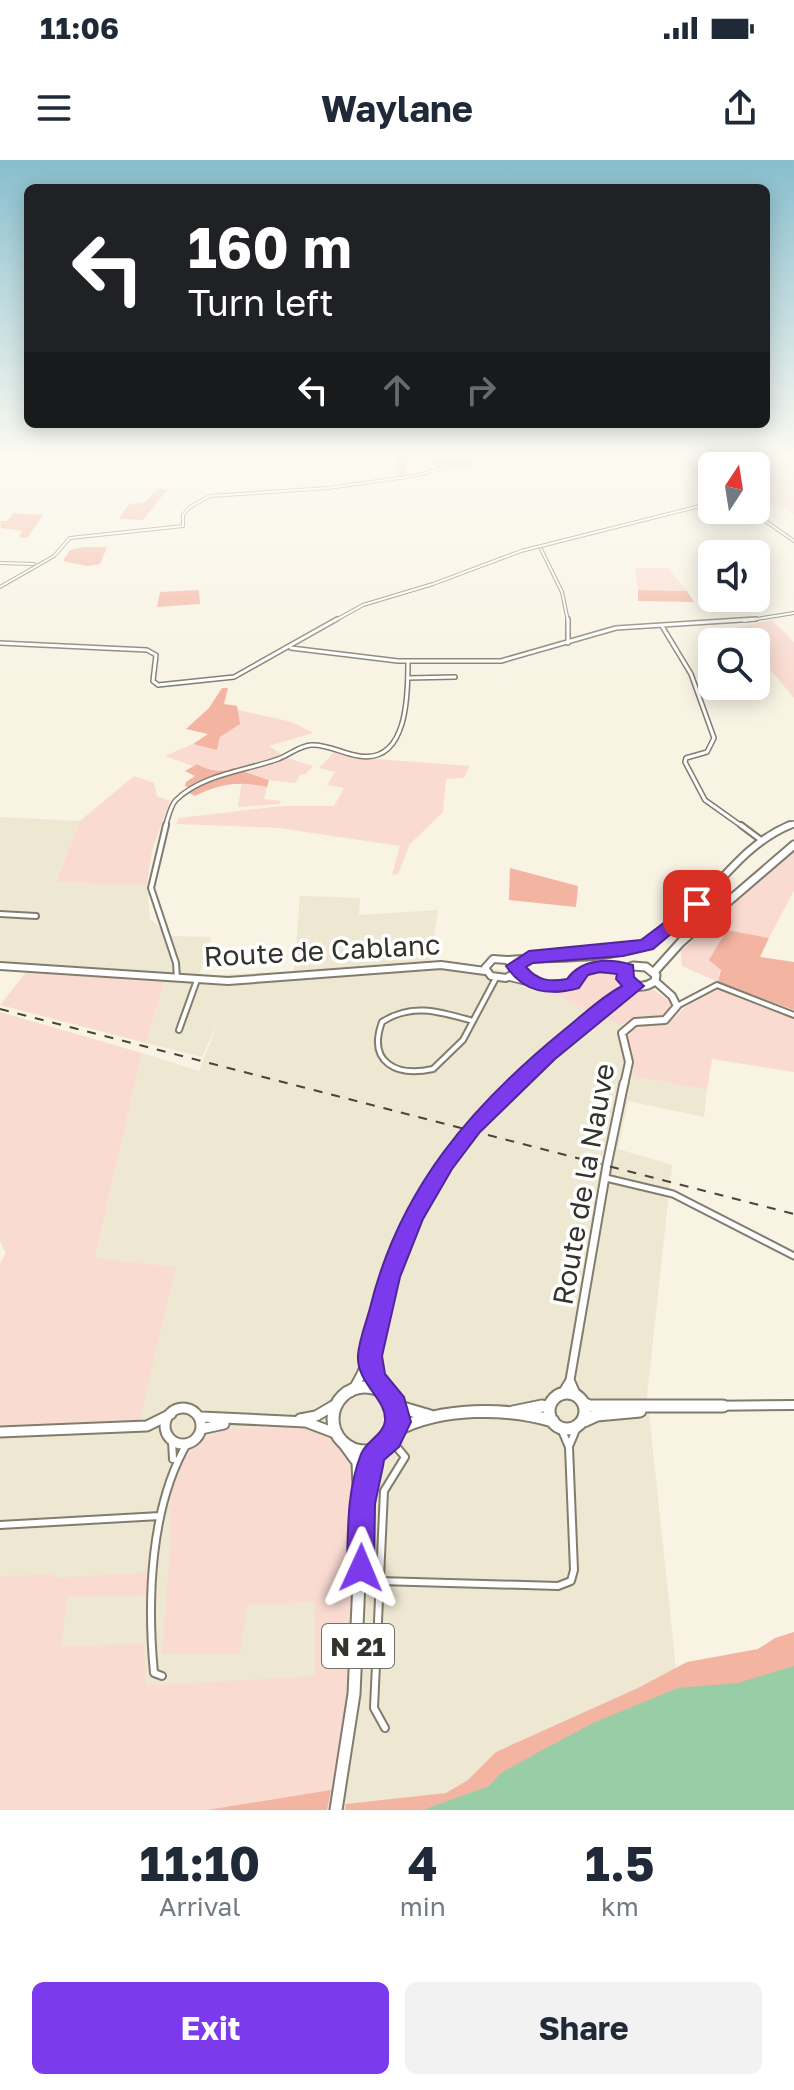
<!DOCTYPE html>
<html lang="en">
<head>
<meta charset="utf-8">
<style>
	:root { --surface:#fff; --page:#f2f2f3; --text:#1f2937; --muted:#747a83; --accent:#7c3aed }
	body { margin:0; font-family:"Golos Text",sans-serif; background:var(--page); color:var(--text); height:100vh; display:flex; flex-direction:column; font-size:30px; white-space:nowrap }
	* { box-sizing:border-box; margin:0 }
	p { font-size:26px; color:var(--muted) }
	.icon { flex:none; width:44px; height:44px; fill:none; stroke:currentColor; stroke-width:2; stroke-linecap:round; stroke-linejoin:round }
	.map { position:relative; height:1650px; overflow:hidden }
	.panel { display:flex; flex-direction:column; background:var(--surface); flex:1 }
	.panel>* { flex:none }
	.hud { position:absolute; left:24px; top:24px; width:746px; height:244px; border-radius:12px; box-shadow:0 4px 20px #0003; background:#202124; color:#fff; overflow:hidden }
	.needle { width:52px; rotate:12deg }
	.controls { position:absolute; left:698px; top:292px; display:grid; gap:16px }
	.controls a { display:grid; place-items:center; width:72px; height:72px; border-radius:12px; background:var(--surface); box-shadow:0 4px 20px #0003; font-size:40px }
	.pin { position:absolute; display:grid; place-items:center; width:68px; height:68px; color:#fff; margin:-34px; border-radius:16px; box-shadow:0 4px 12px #0006 }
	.me { position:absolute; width:88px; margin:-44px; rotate:1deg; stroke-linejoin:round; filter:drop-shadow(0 0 6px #0008) }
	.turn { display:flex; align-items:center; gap:28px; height:168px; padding:0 32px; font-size:36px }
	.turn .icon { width:104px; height:104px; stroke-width:2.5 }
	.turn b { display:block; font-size:56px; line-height:68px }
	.lanes { display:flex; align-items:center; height:76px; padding:0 32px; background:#0003; justify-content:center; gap:40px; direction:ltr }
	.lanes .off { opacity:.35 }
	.eta { display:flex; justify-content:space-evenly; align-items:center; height:136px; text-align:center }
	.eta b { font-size:48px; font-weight:700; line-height:56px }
	.cta { display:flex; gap:16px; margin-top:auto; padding:16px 32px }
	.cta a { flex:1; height:92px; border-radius:12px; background:var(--accent); color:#fff; font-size:32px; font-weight:700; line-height:92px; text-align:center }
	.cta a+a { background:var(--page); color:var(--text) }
	.status { display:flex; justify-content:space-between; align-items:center; height:56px; padding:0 40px; background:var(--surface); direction:ltr }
	.status svg { height:22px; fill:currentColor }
	header { display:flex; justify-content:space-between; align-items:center; height:104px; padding:0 32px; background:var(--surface); font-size:36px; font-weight:700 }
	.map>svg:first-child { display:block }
</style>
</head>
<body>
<div class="status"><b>11:06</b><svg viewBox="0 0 49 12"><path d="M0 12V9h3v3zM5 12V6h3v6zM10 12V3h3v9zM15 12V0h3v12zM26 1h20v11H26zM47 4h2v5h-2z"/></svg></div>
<header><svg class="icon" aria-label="menu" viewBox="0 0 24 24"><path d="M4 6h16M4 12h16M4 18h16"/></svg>Waylane<svg class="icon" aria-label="share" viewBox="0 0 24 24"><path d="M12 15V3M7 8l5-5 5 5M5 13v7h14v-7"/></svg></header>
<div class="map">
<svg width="794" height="1650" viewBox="0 0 794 1650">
	<rect width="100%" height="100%" fill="#f8f3e3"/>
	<!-- built -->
	<path fill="#eee7d1" d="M 0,657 L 80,661 L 56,721 L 147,725 L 150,759 L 169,776 L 211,777 L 199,816 L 294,811 L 300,736 L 360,738 L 359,755 L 438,750 L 430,801 L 500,810 L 636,871 L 634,916 L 707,930 L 704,957 L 628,941 L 618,989 L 672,1005 L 647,1235 L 678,1528 L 423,1650 L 0,1650 L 0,1273 L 176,1107 L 95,1099 L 142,893 L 199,911 L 219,860 L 202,897 L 146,883 L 165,822 L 27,811 L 25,804 L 0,802 Z"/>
	<!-- green -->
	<path fill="#fadbd2" d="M 790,311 L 794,312 L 794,354 L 784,347 L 764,343 L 770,329 L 756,321 L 756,318 L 790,318 Z
		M 635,408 L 668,408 L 687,431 L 638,430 Z
		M 772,460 L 794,482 L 794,538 L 756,493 L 756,482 L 747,482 L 735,468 Z
		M 238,550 L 292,562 L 313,573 L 269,586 L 283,595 C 260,603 217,618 197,604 L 193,606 L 165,596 L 193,584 L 217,589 L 220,577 L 239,564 Z
		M 335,591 L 363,598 L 470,606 L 464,618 L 446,619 L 443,652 L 410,684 L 398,714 L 392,715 L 400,686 L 279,668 L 176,664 L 179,658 L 281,646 L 334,646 L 344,628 L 327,625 L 335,612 L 319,608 Z
		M 287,598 L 313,606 L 305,615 L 301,614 L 295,623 L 269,620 L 240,610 Z
		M 134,616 L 154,623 L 157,636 L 170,641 L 152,691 L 147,725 L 56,722 L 80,661 Z
		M 242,622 L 267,627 L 264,639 L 281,641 L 280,644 L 238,647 Z
		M 794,691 L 794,730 L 769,778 L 727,770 L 718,822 L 682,806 L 681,791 Z
		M 595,809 L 615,815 L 622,823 L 592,852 L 547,831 L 573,828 L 584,815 Z
		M 27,811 L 165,821 L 146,883 L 0,845 Z
		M 652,829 L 671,842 L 672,846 L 667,855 L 630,860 L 622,865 L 601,856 L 632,831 Z
		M 716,829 L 794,859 L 794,912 L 712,899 L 707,930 L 633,916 L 634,899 L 627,876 L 630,869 L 672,860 L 685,847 Z
		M 0,852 L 142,893 L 95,1098 L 176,1107 L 139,1262 L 0,1268 L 0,1103 L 6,1093 L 0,1081 Z
		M 312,1267 L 328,1274 L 351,1301 L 354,1344 L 349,1533 L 331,1630 L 207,1650 L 0,1650 L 0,1416 L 54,1414 L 54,1418 L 151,1412 L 148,1435 L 68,1437 L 61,1486 L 144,1484 L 146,1526 L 315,1516 L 315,1442 L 247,1445 L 240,1494 L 162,1494 L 171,1378 L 170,1338 L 176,1305 L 203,1279 L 227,1269 Z"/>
	<!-- forest -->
	<path fill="#f3b4a2" d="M 396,295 L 504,295 L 505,297 L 475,299 L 476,307 L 443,309 L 424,300 L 407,303 L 406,316 L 397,318 Z
		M 157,329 L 168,329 L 143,360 L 119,359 L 129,344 L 145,342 Z
		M 13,353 L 43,355 L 27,378 L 19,377 L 23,371 L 1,368 L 0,361 L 7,361 Z
		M 84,387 L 107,387 L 100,404 L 87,406 L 63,401 L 70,390 Z
		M 199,430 L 200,444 L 157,447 L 160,432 Z
		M 638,430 L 687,431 L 694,442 L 638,441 Z
		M 222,528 L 228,528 L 224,544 L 237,546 L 240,564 L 220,577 L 217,590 L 193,584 L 208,574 L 186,569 L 209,548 Z
		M 197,604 C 206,610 223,613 233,608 L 269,620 L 267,627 C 239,621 221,623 195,636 L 185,631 L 190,628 L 185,626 L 186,622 L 195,616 L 185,611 Z
		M 510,708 L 578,726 L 576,747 L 509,740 Z
		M 727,770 L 769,778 L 760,797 L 794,802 L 794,850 L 718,822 L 721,810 L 709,800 Z
		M 794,1472 L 794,1541 L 488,1650 L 345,1650 L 346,1644 L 446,1633 L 468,1620 L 496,1592 L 638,1528 L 687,1502 L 758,1489 L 775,1478 Z
		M 331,1630 L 327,1650 L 207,1650 Z"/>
	<!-- water -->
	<path fill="#99cda5" d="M 794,1506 L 794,1650 L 423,1650 L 489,1626 L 501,1613 L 546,1588 L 593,1563 L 678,1528 L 738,1523 Z"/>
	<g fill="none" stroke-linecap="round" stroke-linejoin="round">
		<!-- street-far4 casing -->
		<g stroke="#817d6e" stroke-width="4">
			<path id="street-far4" d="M 687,295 L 694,309 L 712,322
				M 750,350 L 794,381
				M 541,389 L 562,432 L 568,461
				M 0,403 L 34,404
				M 0,427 L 54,396 L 70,378 L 183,366 L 183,355 L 190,347 L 210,336 L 328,328 L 414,316 L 450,306
				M 334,461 L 363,445 L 433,424 L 521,391 L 712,343
				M 744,461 L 794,453"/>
		</g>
		<!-- street-far3 casing -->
		<g stroke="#817d6e" stroke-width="6">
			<path id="street-far3" d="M 568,459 L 568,483
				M 662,466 L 691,514 L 714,578 L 707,592 L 686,598 L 685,602 L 705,640 L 743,667
				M 0,483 L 147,490 L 156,495 L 153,521 L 158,525 L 234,517 L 337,459
				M 291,488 L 398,501 L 501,501 L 616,468 L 756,459
				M 408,518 L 455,517
				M 165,667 C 168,659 170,646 176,640 C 203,614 245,611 278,599 C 289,595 299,586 311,585 C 328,584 343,594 359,596 C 408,604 408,534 408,502"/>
		</g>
		<!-- street-far2 casing -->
		<g stroke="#817d6e" stroke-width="8">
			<path id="street-far2" d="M 166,665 L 151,728 L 176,803 L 177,818
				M 741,665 L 761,680
				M 0,754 L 36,756
				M 677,846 L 717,825 L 794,855
				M 473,861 C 441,852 412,842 382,862 C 367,903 397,917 433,909 L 463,880 L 496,818
				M 179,870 L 197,820"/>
		</g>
		<!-- street-far1 casing -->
		<g stroke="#817d6e" stroke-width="9">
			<path id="street-far1" d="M 606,1018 L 673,1034 L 794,1096"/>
		</g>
		<!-- street casing -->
		<g stroke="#817d6e" stroke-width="10">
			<path id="street" d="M 172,1281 L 173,1299
				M 570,1284 L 577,1267
				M 0,1365 L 160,1356
				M 379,1421 L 558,1426 L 571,1421 L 574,1410 L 569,1287 L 560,1266
				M 162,1516 L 154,1513 C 147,1440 150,1346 188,1282
				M 385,1568 L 374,1548 L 384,1331 L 405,1297 L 390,1279"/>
		</g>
		<!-- secondary-far3 casing -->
		<g stroke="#817d6e" stroke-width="8">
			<path id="secondary-far3" d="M 785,667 L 794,664"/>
		</g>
		<!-- secondary-far2 casing -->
		<g stroke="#817d6e" stroke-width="10">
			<path id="secondary-far2" d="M 493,799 L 507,800 L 515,806 L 515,813 L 506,818 L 491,816 L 485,808 Z
				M 507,800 C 550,796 616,802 654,780 C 707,750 732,689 790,665
				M 0,806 L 228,821 L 441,805 L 485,811
				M 510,817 L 556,828 L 573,824 L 588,808 L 627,809
				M 624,925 L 629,902 L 622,873 L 635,862 L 665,860 L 677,846 L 672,836 L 655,821"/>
		</g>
		<!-- secondary-far1 casing -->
		<g stroke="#817d6e" stroke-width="11">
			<path id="secondary-far1" d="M 570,1220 L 578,1238
				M 561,1235 L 570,1220 L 607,1005 L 624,923
				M 329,1248 L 337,1243"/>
		</g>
		<!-- secondary casing -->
		<g stroke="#817d6e" stroke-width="13">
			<path id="secondary" d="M165 1266a18 18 0 1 1 36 0a18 18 0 1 1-36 0Z
				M 201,1257 L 306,1262 L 335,1273
				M 300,1259 L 316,1256 L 333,1246
				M 201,1269 L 224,1264
				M 0,1272 L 147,1266 L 171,1254"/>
		</g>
		<!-- primary-far2 casing -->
		<g stroke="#817d6e" stroke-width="11">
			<path id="primary-far2" d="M 633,806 L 646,807 L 656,815 L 655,821 C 644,829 632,828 624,816 L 627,809 Z
				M 654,812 L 681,782 L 794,685
				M 513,925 L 570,873 L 635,826"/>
		</g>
		<!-- primary-far1 casing -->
		<g stroke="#817d6e" stroke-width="12">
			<path id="primary-far1" d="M 473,966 L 515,923
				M 370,1196 L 374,1218 L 383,1232
				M 351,1232 C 376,1197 376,1156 389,1116 C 406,1064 435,1018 466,975
				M 581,1241 L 594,1246 L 612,1247 L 794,1245
				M 396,1246 L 399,1248
				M 533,1248 L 550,1244"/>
		</g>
		<!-- primary casing -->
		<g stroke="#817d6e" stroke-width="15">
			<path id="primary" d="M333 1259a32 32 0 1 1 64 0a32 32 0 1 1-64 0Z
				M549 1251a18 18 0 1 1 36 0a18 18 0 1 1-36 0Z
				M 396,1246 L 430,1256
				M 593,1246 L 723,1246
				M 513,1252 L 542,1246
				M 584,1261 L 597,1255 L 640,1251
				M 397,1270 C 442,1247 505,1247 553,1261
				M 363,1338 L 374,1293 L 380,1286
				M 336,1650 L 354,1534 L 361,1376 L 358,1302 L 344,1283"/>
		</g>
		<!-- street-far4 -->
		<use href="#street-far4" stroke="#fff" stroke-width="2"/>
		<!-- street-far3 -->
		<use href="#street-far3" stroke="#fff" stroke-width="3"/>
		<!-- street-far2 -->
		<use href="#street-far2" stroke="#fff" stroke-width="4"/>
		<!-- street-far1 -->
		<use href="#street-far1" stroke="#fff" stroke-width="5"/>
		<!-- street -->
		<use href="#street" stroke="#fff" stroke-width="6"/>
		<!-- secondary-far3 -->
		<use href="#secondary-far3" stroke="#fff" stroke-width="5"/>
		<!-- secondary-far2 -->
		<use href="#secondary-far2" stroke="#fff" stroke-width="6"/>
		<!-- secondary-far1 -->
		<use href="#secondary-far1" stroke="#fff" stroke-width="7"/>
		<!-- secondary -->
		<use href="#secondary" stroke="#fff" stroke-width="9"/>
		<!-- primary-far2 -->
		<use href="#primary-far2" stroke="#fff" stroke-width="7"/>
		<!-- primary-far1 -->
		<use href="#primary-far1" stroke="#fff" stroke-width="8"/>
		<!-- primary -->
		<use href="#primary" stroke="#fff" stroke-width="11"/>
		<!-- rail -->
		<path stroke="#48453e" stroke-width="2" stroke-dasharray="9 9" stroke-linecap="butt" d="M 0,849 L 794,1054"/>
		<!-- primary-bridge casing -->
		<g stroke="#817d6e" stroke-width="12" stroke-linecap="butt">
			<path id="primary-bridge" d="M 466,975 L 473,966"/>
		</g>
		<!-- primary-bridge -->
		<use href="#primary-bridge" stroke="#fff" stroke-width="8"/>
	</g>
	<!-- sky -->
	<linearGradient id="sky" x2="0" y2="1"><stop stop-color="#88becd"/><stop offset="0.56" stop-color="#fcfaf2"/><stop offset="1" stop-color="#fcfaf2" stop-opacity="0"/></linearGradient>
	<rect width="794" height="526" fill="url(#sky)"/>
	<!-- route -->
	<path fill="#7c3aed" stroke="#51269a" stroke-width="2" d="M 697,738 L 705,744 L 703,747 L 653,789 L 623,796 L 533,803 L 526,807 C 538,821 550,822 567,819 C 582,798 609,798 633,805 L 634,817 L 644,826 L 555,899 L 480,972 L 452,1009 L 423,1059 L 400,1117 L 382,1196 L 385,1214 L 404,1237 L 411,1262 L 399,1287 L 384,1300 L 383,1306 L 375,1344 L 374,1408 L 370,1417 L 361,1421 L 351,1417 L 347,1408 C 348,1369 347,1330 361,1294 C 366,1281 384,1274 385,1261 C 387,1239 356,1223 358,1195 C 359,1180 366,1163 370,1148 C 399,1029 471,946 564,870 C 583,855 601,837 622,826 L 616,819 L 617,814 L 600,812 L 588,815 L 579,828 C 549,836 524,833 506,806 L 529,791 L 641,780 Z"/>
	<g text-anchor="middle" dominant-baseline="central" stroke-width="7" stroke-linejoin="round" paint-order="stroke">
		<!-- shield labels -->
		<rect fill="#fff" stroke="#71706b" stroke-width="2" x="322" y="1464" width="72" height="44" rx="6"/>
		<g font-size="26" font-weight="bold" fill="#34322c">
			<text x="358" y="1486">N 21</text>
		</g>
		<!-- street labels -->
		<g font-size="28" fill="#34322c" stroke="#fff">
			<text transform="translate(322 790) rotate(-3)">Route de Cablanc</text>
			<text transform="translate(583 1024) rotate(-80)">Route de la Nauve</text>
		</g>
	</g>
</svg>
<div class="controls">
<a><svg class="needle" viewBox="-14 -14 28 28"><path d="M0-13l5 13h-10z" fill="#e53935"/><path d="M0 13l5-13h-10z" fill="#747a83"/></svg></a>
<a><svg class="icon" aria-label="sound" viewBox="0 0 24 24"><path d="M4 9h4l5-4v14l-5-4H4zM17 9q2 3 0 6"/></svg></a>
<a><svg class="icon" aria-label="search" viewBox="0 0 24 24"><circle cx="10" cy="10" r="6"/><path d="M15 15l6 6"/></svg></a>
</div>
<div class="pin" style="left:697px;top:744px;background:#d93025"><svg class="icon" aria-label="arrive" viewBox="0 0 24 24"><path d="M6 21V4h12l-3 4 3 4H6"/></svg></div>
<svg class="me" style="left:361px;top:1408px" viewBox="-20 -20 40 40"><path d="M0-17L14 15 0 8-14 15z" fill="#7c3aed" stroke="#fff" stroke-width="4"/></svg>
<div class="hud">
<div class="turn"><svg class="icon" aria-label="left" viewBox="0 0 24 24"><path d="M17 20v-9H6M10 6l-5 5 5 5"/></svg><div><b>160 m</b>Turn left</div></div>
<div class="lanes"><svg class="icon" aria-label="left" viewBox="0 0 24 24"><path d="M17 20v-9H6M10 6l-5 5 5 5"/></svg><svg class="icon off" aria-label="ahead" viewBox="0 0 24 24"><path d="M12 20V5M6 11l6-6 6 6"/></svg><svg class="icon off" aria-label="right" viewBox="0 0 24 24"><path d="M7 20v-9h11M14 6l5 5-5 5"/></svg></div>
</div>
</div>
<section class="panel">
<div class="eta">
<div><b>11:10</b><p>Arrival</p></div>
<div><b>4</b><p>min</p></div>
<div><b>1.5</b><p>km</p></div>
</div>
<div class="cta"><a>Exit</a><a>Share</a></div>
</section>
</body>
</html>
